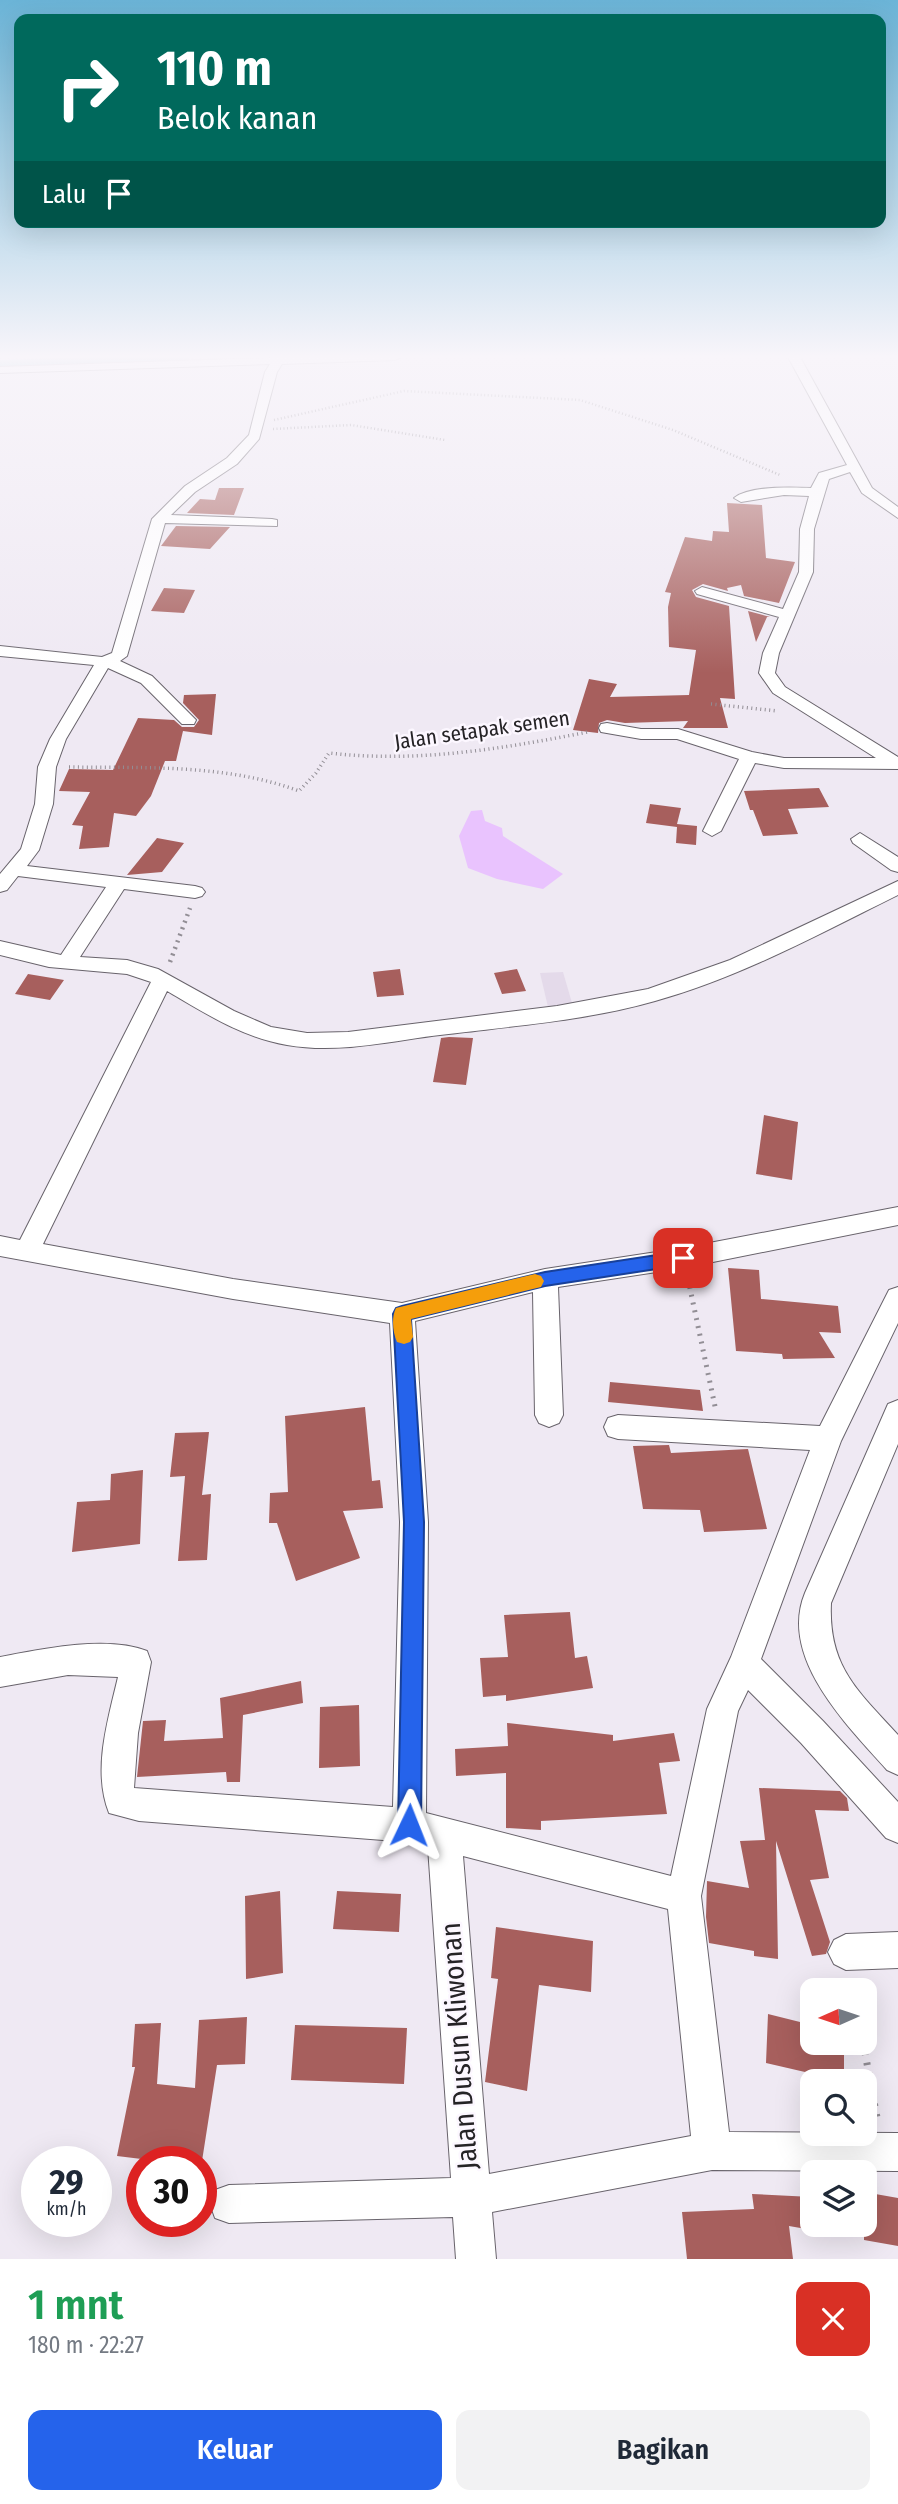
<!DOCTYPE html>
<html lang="id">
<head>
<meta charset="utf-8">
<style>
	:root { --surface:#fff; --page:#f2f2f3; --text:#1f2937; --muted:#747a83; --accent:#2563eb }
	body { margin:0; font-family:"Fira Sans Condensed",sans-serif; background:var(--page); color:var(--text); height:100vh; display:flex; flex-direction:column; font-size:26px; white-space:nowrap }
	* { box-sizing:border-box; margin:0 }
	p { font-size:23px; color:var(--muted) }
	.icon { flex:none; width:38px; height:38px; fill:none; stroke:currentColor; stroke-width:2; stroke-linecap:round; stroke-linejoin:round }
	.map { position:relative; height:2259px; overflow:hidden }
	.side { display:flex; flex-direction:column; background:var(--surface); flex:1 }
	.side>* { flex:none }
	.guide { position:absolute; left:14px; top:14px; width:872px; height:214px; border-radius:14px; box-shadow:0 7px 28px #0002; background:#00695c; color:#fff; overflow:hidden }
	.needle { width:46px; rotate:267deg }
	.controls { position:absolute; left:800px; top:1978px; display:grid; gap:14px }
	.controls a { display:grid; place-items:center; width:77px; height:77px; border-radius:14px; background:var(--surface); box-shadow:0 7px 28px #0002; font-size:35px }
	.speed { position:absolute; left:21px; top:2146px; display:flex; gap:14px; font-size:35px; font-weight:700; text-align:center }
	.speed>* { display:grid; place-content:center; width:91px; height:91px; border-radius:50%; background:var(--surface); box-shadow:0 7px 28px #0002; line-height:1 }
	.speed small { font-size:18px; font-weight:400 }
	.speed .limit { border:10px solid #d22; background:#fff; color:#111 }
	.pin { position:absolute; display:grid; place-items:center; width:60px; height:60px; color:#fff; margin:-30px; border-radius:14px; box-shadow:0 4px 10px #0006 }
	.me { position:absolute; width:77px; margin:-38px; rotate:2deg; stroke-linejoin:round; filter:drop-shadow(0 0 5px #0008) }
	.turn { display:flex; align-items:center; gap:24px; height:147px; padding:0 28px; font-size:32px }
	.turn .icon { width:91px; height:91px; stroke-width:2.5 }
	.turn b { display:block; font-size:49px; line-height:60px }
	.then { display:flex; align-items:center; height:66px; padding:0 28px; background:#0003; gap:14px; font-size:26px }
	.round { display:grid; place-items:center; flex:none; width:74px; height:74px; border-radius:14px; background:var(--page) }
	.overview { display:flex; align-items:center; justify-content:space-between; height:119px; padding:0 28px }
	h1 { font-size:42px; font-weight:600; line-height:52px; color:#1e9e55 }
	.primary-button { display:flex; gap:14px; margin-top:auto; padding:14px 28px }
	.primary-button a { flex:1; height:80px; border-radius:14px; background:var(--accent); color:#fff; font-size:28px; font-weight:600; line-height:80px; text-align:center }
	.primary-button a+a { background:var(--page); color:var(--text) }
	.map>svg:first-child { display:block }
</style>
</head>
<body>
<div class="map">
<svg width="898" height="2259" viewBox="0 0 898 2259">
	<rect width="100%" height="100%" fill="#efe9f3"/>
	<!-- built -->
	<path fill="#e4daea" d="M 563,972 L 572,1003 L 548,1007 L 540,973 Z"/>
	<!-- green -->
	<path fill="#e9c3fe" d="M 482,810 L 485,821 L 502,828 L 503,836 L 563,874 L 543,889 L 497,879 L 468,868 L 459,836 L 471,811 Z"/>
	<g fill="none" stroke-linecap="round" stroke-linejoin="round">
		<!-- canal -->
		<path fill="#4fb3bd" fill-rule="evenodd" d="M 84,357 L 191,357 L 185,361 L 0,368 L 0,360 Z"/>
	</g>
	<!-- building -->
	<path fill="#a75f5d" d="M 219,488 L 244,488 L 234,515 L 187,513 L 200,499 L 215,500 Z
		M 727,503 L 762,505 L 766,558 L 795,562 L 779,603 L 744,596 L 741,585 L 727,588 L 728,591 L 703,584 L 692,590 L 696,597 L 729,606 L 735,699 L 720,698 L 728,728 L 683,728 L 688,721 L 625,723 L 607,720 L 599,723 L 598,733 L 573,730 L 589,679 L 617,684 L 610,697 L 689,695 L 696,650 L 669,647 L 668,607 L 671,593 L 665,592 L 685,537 L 712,541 L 713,531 L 729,532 Z
		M 176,526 L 230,527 L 210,549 L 161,546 Z
		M 164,588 L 195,590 L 184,613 L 151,611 Z
		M 748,611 L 770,617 L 767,617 L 756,642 Z
		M 216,694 L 212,735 L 183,731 L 176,761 L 165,761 L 151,796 L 136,816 L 114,813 L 109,847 L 79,849 L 83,826 L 72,825 L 90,792 L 59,791 L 69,769 L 113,770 L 138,718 L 174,720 L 182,727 L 194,727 L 199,720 L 183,703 L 184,695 Z
		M 819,788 L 829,807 L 788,809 L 798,834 L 763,836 L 753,810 L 750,810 L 744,791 Z
		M 650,804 L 681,808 L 677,824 L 697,826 L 696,845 L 676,843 L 677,827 L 646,823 Z
		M 157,838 L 184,843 L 162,872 L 127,875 Z
		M 400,969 L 404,995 L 377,997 L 373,972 Z
		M 517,969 L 526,991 L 502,994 L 494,973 Z
		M 28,974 L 64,980 L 50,1000 L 15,994 Z
		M 449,1037 L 473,1038 L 466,1085 L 433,1082 L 441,1038 Z
		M 764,1115 L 798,1122 L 792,1180 L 756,1174 Z
		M 728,1268 L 759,1270 L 761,1299 L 838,1306 L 841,1333 L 819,1332 L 835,1358 L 783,1359 L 782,1354 L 736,1351 Z
		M 610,1382 L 700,1390 L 703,1411 L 608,1402 Z
		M 365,1407 L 372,1481 L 380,1480 L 383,1508 L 343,1511 L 360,1558 L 296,1581 L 277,1523 L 269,1523 L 270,1493 L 288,1492 L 285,1416 Z
		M 209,1432 L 202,1495 L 211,1494 L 207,1560 L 178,1561 L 185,1476 L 170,1477 L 175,1433 Z
		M 669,1445 L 671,1453 L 748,1449 L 767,1529 L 704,1532 L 700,1510 L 643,1509 L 633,1446 Z
		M 143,1470 L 140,1544 L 72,1552 L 77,1502 L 110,1500 L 111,1474 Z
		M 570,1612 L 575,1658 L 587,1656 L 593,1688 L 506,1701 L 506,1695 L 483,1697 L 480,1658 L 508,1657 L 504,1615 Z
		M 301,1681 L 303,1703 L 243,1715 L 240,1782 L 227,1782 L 226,1772 L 137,1777 L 143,1721 L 166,1720 L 164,1741 L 223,1738 L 220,1698 Z
		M 359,1705 L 360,1766 L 319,1768 L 320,1707 Z
		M 507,1723 L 613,1735 L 613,1741 L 674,1733 L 680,1761 L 659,1763 L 667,1814 L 541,1821 L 541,1830 L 506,1828 L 506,1773 L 456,1776 L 455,1749 L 508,1746 Z
		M 759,1788 L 840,1791 L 847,1798 L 849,1811 L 815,1810 L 829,1878 L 810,1880 L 830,1942 L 826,1954 L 812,1956 L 776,1841 L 778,1959 L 754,1956 L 754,1951 L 709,1943 L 706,1917 L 707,1881 L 749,1888 L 740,1841 L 765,1840 Z
		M 280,1891 L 283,1973 L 246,1979 L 245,1896 Z
		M 337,1891 L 401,1894 L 399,1932 L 333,1929 Z
		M 496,1927 L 593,1941 L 591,1992 L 539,1985 L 527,2091 L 485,2082 L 498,1979 L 491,1978 Z
		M 768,2014 L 812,2025 L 812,2042 L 844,2042 L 844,2081 L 766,2063 Z
		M 247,2017 L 245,2064 L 217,2065 L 202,2161 L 158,2161 L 117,2156 L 135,2067 L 132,2067 L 135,2024 L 161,2023 L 157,2084 L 195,2088 L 199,2020 Z
		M 295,2025 L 407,2028 L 404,2084 L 291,2080 Z
		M 864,2192 L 898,2198 L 898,2246 L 864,2240 Z
		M 752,2194 L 812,2197 L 812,2230 L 789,2226 L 793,2259 L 687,2259 L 682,2212 L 754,2209 Z"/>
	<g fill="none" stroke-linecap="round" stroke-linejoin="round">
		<!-- minor casing -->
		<g stroke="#68636b" stroke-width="2">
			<path id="minor" d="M 295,357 L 401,357 L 395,360 L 282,364 L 277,372 L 259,439 L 237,464 L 195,492 L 171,515 L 272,519 L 277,520 L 277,526 L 165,523 L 127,656 L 120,661 L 152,676 L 196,720 L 194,724 L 182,724 L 141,683 L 108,668 L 66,739 L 56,767 L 53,804 L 39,850 L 27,866 L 195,886 L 202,888 L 205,892 L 202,896 L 195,898 L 124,889 L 80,957 L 127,960 L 158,969 L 234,1011 L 271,1027 L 307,1033 L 348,1032 L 557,1006 L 648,989 L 730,960 L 898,881 L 898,895 C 819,934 741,977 655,1001 C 585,1021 512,1026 440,1035 C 390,1041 338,1054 287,1045 C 243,1038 205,1013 167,991 L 43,1244 L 233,1279 L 402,1303 L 545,1269 L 683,1248 L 898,1207 L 898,1225 L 683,1268 L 558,1287 L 563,1415 L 559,1423 L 549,1427 L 539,1423 L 535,1415 L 533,1292 L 415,1321 L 428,1522 L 426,1813 L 671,1876 L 707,1709 L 731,1657 L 810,1450 L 618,1439 L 608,1436 L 604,1427 L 608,1418 L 618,1415 L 820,1426 L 889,1290 L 898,1287 L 898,1323 L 841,1441 L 761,1659 L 823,1721 L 898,1802 L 898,1843 L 886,1838 L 801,1743 L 748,1690 L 738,1711 L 701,1896 L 729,2132 L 898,2133 L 898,2171 L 712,2170 L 492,2212 L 496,2259 L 456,2259 L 453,2217 L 229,2223 L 215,2218 L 210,2204 L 215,2190 L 229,2185 L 451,2178 L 428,1847 L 409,1842 L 139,1821 L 109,1813 C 92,1770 108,1720 118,1677 L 68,1675 L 0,1687 L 0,1657 C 41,1649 108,1635 147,1651 L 151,1662 L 138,1733 L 134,1788 L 393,1807 L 400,1522 L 390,1323 L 233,1299 L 0,1256 L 0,1236 L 20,1240 L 151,982 L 127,974 L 49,967 L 0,955 L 0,941 L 61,955 L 106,887 L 18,876 L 7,890 L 0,892 L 0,874 L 21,849 L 35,804 L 38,767 L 50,739 L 94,665 L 0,656 L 0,646 L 102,657 L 112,653 L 152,519 L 185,486 L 227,458 L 249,435 L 265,372 L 270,364 L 0,373 L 0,367 ZM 463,1856 L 668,1909 L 691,2136 L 489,2174 Z
				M 788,357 L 800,357 L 872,488 L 898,507 L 898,518 L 862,493 L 850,472 L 829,479 L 814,529 L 813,572 L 779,653 L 775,673 L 785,687 L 898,757 L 898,769 L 784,768 L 755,763 L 721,831 L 712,836 L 703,831 L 739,759 L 677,739 L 641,739 L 601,732 L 599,728 L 601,724 L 607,723 L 641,729 L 678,729 L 752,752 L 784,758 L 876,758 L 773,693 L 759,673 L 763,653 L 779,617 L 697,594 L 695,591 L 702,587 L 783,609 L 799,572 L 800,529 L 809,496 L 784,495 L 741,502 L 734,498 C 749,486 792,487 811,488 L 819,473 L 847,465 Z
				M 860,833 L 898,857 L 898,872 L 891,870 L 853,843 L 851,839 Z
				M 898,1400 L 898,1444 L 831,1603 C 828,1667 858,1691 898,1735 L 898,1775 L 887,1770 C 848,1726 778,1658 805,1593 L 888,1404 Z
				M 898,1932 L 898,1968 L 846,1970 L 834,1964 L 828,1952 L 834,1940 L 846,1934 Z"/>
		</g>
		<!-- path-far4 -->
		<path stroke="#928e95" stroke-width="2.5" stroke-dasharray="1 2.5" stroke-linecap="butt" d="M 274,420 L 404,391 L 580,400 L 673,430 L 780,475
			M 273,429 L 351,425 L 445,440"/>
		<!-- path-far3 -->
		<path stroke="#928e95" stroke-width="3.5" stroke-dasharray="1 3.5" stroke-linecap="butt" d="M 711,704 L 778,711
			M 69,767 C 145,768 227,764 299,791 L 316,773 L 329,753 C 417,763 501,749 588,732"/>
		<!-- path-far2 -->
		<path stroke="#928e95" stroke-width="4.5" stroke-dasharray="2 5" stroke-linecap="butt" d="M 170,962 L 190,908"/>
		<!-- path-far1 -->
		<path stroke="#928e95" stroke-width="5" stroke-dasharray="2 6" stroke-linecap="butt" d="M 688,1279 L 716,1411"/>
		<!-- path -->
		<path stroke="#928e95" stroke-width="7" stroke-dasharray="2.5 8" stroke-linecap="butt" d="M 863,2042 L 878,2123"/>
		<!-- minor -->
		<use href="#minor" fill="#fff" fill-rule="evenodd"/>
	</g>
	<!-- sky -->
	<linearGradient id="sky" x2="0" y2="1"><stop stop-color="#6bb4d7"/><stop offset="0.53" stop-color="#f8f5fa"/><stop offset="1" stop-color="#f8f5fa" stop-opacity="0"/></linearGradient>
	<rect width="898" height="673" fill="url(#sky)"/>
	<!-- route -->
	<path fill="#2563eb" stroke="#184099" stroke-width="2" d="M 683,1251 L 689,1253 L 692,1258 L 689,1263 L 683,1265 L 545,1286 L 411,1319 L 424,1522 L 421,1825 L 418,1833 L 409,1837 L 401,1833 L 398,1825 L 404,1522 L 393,1314 L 396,1308 L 402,1306 L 545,1272 Z"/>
	<!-- slow -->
	<path fill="#f59e0b" d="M 535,1274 L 541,1276 L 544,1281 L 541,1287 L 411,1319 L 413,1337 L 410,1342 L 404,1344 L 397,1342 C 393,1333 391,1318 396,1308 Z"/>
	<g text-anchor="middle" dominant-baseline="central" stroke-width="5" stroke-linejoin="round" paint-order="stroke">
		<!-- far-street labels -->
		<g font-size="21" fill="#252326" stroke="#fcf7ff">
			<text transform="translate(482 730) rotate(-8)">Jalan setapak semen</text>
		</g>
		<!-- near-street labels -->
		<g font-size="28" fill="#252326" stroke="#fcf7ff">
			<text transform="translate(459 2046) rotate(-94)">Jalan Dusun Kliwonan</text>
		</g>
	</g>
</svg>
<div class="controls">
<a><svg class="needle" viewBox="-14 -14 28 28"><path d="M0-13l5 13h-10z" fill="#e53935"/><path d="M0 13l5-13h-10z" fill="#747a83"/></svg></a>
<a><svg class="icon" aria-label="search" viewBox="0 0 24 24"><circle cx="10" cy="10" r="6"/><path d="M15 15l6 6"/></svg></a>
<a><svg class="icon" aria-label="layers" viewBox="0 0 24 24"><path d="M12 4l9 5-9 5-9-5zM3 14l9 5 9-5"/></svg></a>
</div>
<div class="speed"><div>29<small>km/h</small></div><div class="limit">30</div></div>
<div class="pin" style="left:683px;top:1258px;background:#d93025"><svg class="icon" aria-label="arrive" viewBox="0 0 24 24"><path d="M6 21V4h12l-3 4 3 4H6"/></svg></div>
<svg class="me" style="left:409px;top:1825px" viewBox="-20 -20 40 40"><path d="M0-17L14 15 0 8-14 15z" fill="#2563eb" stroke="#fff" stroke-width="4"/></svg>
<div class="guide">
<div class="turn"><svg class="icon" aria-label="right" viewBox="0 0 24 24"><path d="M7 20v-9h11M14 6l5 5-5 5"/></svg><div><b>110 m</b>Belok kanan</div></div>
<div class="then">Lalu<svg class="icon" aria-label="arrive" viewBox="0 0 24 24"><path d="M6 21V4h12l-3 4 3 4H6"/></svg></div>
</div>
</div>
<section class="side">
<div class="overview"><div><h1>1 mnt</h1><p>180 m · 22:27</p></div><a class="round" style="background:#d93025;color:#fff"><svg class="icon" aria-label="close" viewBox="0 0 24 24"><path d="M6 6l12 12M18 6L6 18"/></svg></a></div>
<div class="primary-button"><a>Keluar</a><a>Bagikan</a></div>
</section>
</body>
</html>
